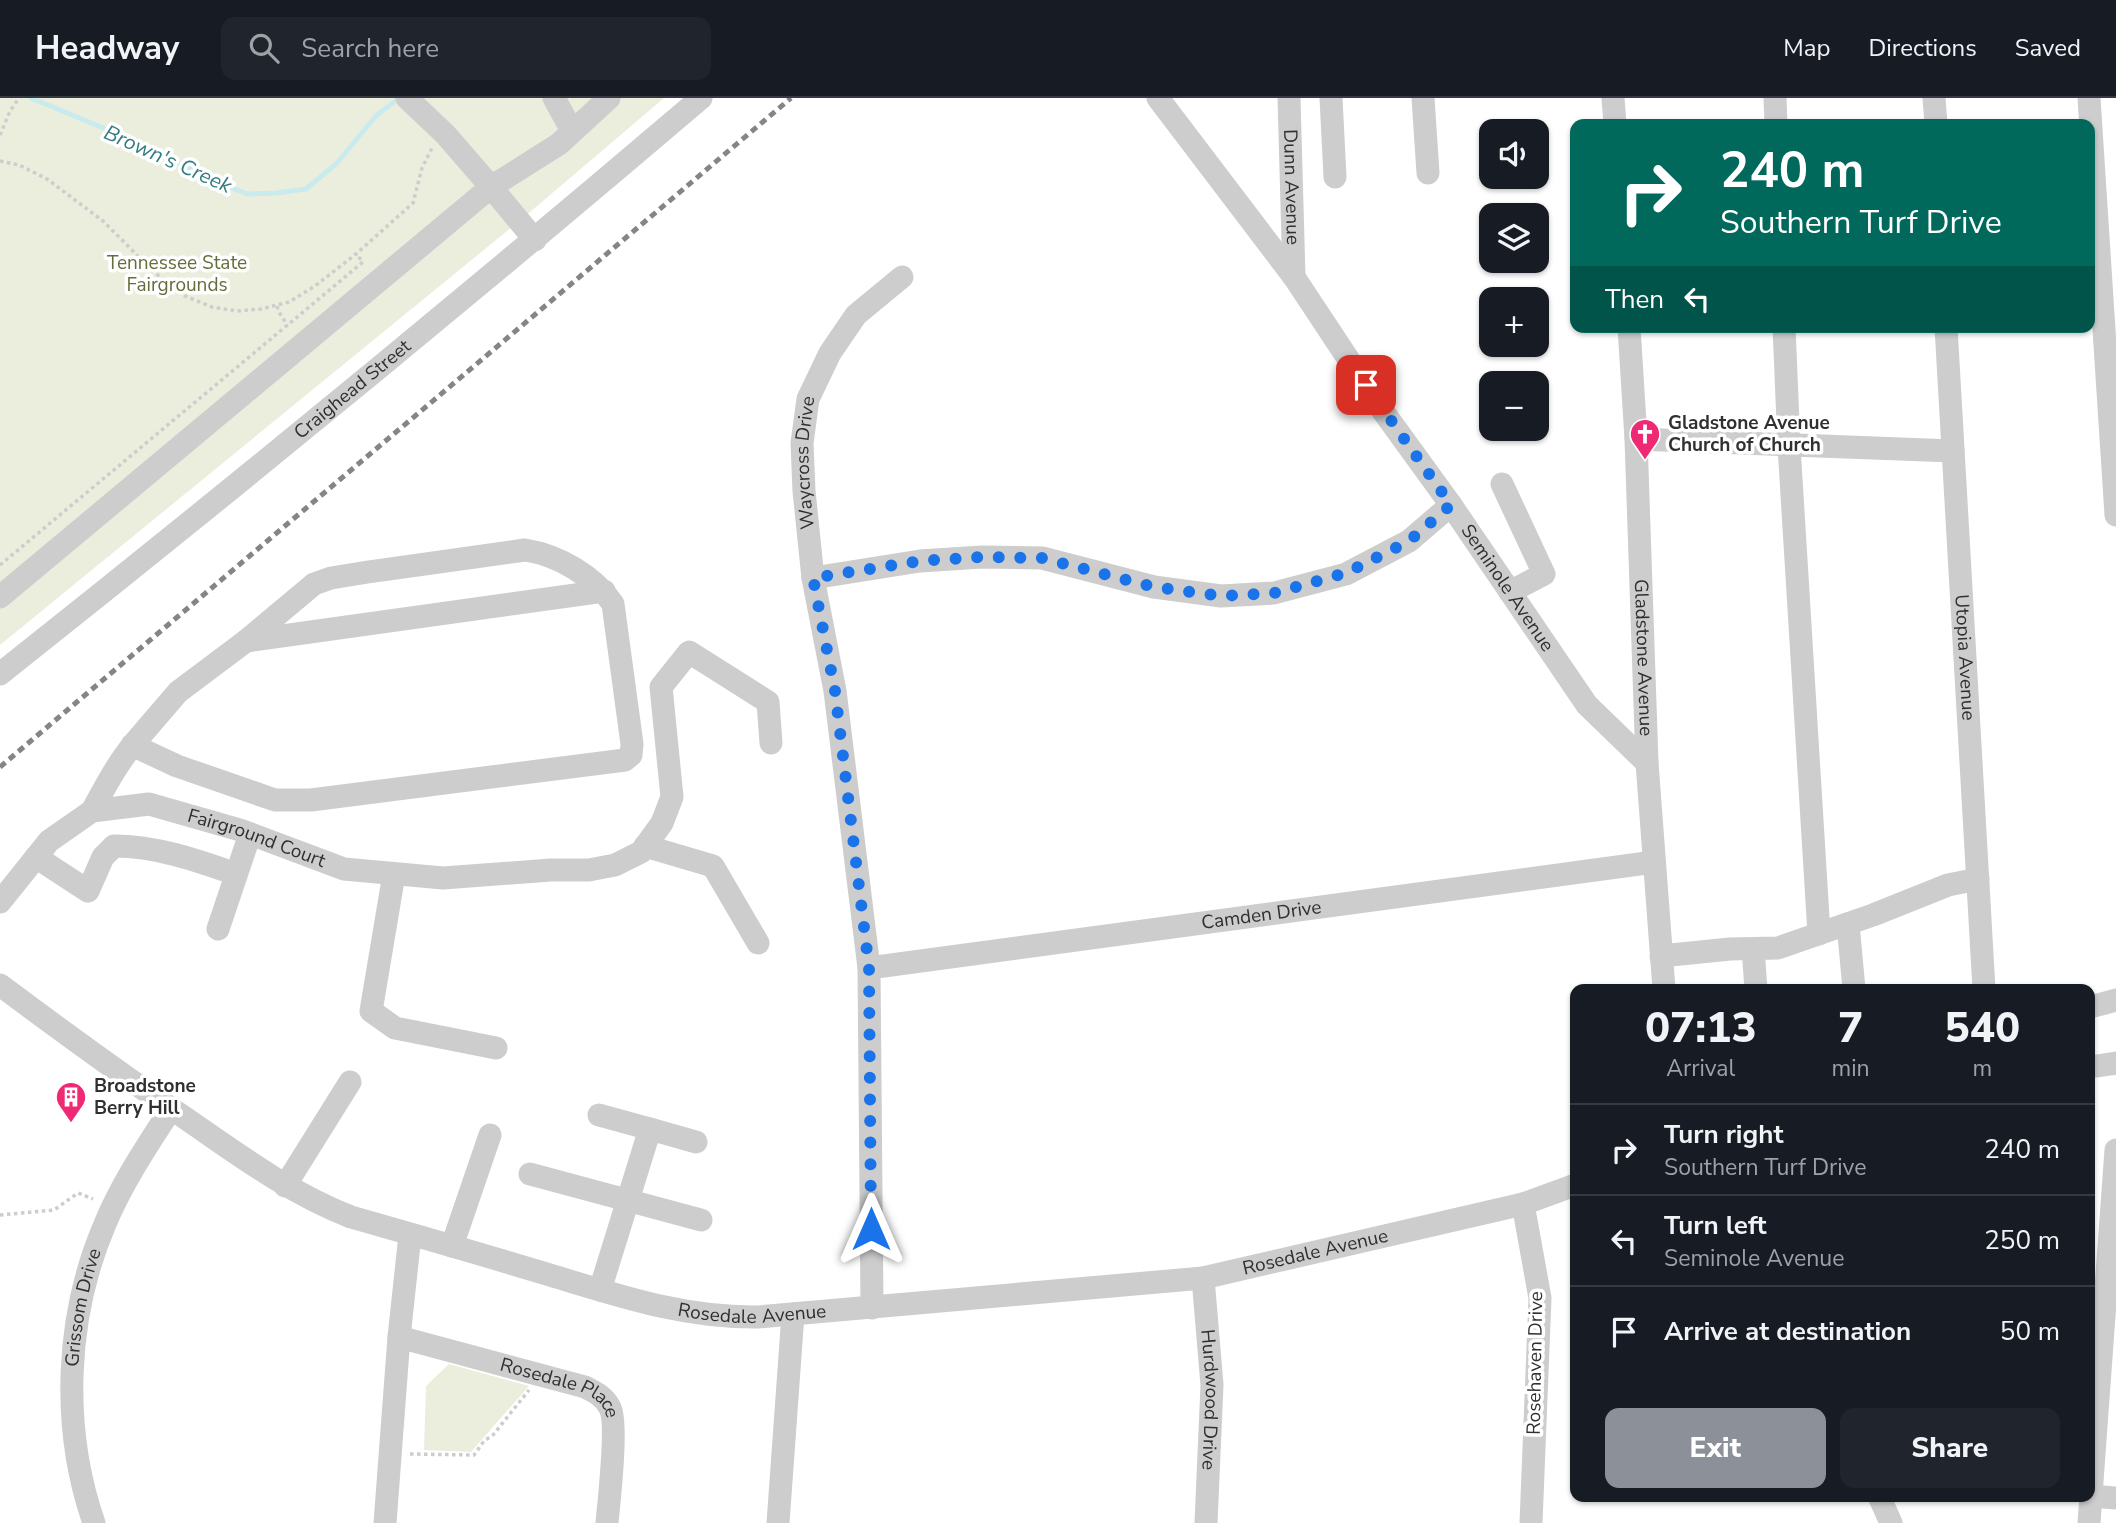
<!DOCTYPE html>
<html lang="en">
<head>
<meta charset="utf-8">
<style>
	:root { --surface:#171b24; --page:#20242c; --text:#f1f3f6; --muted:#9ea1a6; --line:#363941; --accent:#8c9099 }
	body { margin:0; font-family:"Nunito Sans",sans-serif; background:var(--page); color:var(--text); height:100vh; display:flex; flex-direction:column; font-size:26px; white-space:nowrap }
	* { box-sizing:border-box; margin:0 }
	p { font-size:23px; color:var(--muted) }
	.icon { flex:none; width:38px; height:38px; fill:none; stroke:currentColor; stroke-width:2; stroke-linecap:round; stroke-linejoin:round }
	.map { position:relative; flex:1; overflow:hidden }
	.side { position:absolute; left:1570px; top:886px; width:525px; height:518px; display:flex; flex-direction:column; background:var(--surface); border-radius:14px; box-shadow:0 2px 5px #0004 }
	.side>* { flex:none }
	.guide { position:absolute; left:1570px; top:21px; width:525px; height:214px; border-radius:14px; box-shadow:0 2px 5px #0004; background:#00695c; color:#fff; overflow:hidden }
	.controls { position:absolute; left:1479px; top:21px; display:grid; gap:14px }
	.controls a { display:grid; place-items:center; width:70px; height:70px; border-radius:14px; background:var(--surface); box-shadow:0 2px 5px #0004; font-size:35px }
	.pin { position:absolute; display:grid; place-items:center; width:60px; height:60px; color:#fff; margin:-30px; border-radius:14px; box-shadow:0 4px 10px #0006 }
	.me { position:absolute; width:77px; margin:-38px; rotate:0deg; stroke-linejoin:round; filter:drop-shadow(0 0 5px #0008) }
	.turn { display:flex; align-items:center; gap:24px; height:147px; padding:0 35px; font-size:32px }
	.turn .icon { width:91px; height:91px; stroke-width:2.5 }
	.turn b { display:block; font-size:49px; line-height:60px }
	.then { display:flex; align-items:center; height:66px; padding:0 35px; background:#0003; gap:14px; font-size:26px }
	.eta { display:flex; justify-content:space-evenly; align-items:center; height:119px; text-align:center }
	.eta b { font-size:42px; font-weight:800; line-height:49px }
	.action { display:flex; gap:14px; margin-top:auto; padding:14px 35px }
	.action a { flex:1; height:80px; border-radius:14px; background:var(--accent); color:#fff; font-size:28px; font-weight:800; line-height:80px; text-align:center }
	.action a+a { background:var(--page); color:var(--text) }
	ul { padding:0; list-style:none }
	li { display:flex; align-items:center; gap:21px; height:91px; padding:0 35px; border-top:2px solid var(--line) }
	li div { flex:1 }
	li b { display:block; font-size:26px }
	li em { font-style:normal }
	header { display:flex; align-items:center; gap:42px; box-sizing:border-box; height:98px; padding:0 35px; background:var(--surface); border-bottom:2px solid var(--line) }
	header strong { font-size:33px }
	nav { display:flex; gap:38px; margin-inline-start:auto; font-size:24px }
	.search { width:490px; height:63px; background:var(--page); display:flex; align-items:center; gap:18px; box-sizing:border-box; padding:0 24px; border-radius:14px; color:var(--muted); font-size:26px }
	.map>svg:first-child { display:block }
</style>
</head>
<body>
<header>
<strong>Headway</strong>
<div class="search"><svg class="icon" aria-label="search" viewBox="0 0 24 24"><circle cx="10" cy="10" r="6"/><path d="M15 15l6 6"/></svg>Search here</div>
<nav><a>Map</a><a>Directions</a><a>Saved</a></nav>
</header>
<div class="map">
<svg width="2116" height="1425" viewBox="0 0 2116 1425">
	<rect width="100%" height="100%" fill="#fff"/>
	<!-- green -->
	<path fill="#ebeedd" d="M 0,0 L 664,0 L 523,120 L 0,547 Z
		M 449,1266 L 529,1288 L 471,1354 L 424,1352 L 426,1288 Z"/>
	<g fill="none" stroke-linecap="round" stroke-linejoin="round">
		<!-- stream -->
		<path stroke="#c9ebee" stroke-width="5" d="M 31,0 L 130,41 L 215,83 L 247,96 L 276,95 L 306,91 L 336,66 L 376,18 L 399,0"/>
		<!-- path -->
		<path stroke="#cdcdcd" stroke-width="3.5" stroke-dasharray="3.5 3.5" stroke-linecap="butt" d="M 0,37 L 10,13 L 19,0
			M 0,63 L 19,67 L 47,81 L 103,123 L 154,174 L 185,198 L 212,209 L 237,213 L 261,211 L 289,204 L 315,188 L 356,156 L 413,105 L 422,70 L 432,50
			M 277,208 L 279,214 L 287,227
			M 0,467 L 363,164 L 356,156
			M 0,1117 L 54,1112 L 78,1095 L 93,1101
			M 410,1356 L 474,1357 L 484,1343 L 493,1337 L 529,1292"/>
		<!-- minor -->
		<g stroke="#cdcdcd" stroke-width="23">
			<path d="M 407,0 L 446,37 L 491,89 L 559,46 L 609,0"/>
			<path d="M 554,0 L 572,33"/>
			<path id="s1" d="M 1158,0 L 1294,179 L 1380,309 L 1451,407 L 1587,607 L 1647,665"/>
			<path id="s2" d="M 1289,0 L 1294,179"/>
			<path d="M 1331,0 L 1335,79"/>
			<path d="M 1423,0 L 1428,75"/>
			<path d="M 1613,0 L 1615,26"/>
			<path d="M 1775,0 L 1776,26"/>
			<path d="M 1934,0 L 1936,26"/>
			<path d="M 2089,0 L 2116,417"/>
			<path id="s3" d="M 1629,229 L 1636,341 L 1647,665 L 1664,891"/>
			<path d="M 1784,229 L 1789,348 L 1819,836"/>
			<path id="s4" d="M 1946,229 L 1984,891"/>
			<path d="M 1636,341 L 1953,353"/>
			<path d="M 1502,386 L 1544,476 L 1510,494"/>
			<path d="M 813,480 L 920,463 L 982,459 L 1042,460 L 1154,489 L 1221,498 L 1274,495 L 1346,476 L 1409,443 L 1451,407"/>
			<path d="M 0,499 L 491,89 L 535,142"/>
			<path d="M 246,543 L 604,493"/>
			<path id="s5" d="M 0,576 C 237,388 471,196 701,0"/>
			<path d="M 92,713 C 105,689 118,664 136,643 L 178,594 L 246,543 L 314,486 L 331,480 L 368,474 L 525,452 C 558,457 594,478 613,506 L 632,646 L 631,657 L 625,662 L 311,702 L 275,702 L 177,668 L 132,647"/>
			<path d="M 645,748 L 713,768 L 758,845"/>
			<path d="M 36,759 L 88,793 L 103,759 L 114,748 C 156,748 196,762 236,776"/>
			<path d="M 394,776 L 371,913 L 395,930 L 496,950"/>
			<path id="s6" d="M 0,804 L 49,743 L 92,713 L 149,706 L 240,732 L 344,771 L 443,780 L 551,772 L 589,772 L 615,767 L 641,754 L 662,725 L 672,699 L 661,589 L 689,554 L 768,604 L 771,645"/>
			<path d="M 1848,826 L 1854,891"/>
			<path d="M 218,831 L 250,736"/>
			<path d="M 1753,851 L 1756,891"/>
			<path d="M 1661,858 L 1730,851 L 1778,850 L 1873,817 L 1948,787 L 1978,781"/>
			<path id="s7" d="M 869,870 L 1654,764"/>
			<path id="s8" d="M 0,887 C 63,934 126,980 191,1024 C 243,1060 292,1096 351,1119 C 418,1138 484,1157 550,1177 C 620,1198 684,1220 758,1219 L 1203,1180 L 1523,1106 L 1575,1087"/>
			<path d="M 2090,909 L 2116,902"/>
			<path d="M 2090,969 L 2116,965"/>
			<path d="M 599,1017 L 650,1031"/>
			<path d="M 530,1076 L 701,1122"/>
			<path d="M 285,1088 L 350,984"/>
			<path d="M 1523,1106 L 1540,1200 L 1531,1425"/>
			<path d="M 452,1148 L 490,1037"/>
			<path id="s9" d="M 1203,1180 L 1212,1287 L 1206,1425"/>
			<path d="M 600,1192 L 650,1031 L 696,1044"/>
			<path id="s10" d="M 872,1210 L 869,870 L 835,593 L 813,480 L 804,393 L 802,345 L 808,301 L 830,255 L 856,217 L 902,179"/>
			<path d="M 399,1239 L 410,1137"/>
			<path d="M 1879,1398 L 1891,1425"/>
			<path d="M 2091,1398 L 2116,1400"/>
			<path id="s11" d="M 94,1425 C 61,1330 65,1219 105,1126 C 122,1085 147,1048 171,1011"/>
			<path id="s12" d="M 385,1425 L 399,1239 L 585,1289 C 595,1294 605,1299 610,1310 C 618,1325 609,1403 607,1425"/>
			<path d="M 778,1425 L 793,1216"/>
			<path d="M 2089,1425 L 2116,1052"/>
		</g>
		<!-- rail -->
		<path stroke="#858585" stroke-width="5" stroke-dasharray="7 5" stroke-linecap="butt" d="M 0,669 L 791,0"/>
	</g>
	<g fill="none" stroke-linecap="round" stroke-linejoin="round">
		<!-- route -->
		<path stroke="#1a73e8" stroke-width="12" stroke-dasharray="0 21.6" d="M 871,1131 L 869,870 L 835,593 L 813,480 L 920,463 L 982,459 L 1042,460 L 1154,489 L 1221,498 L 1274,495 L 1346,475 L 1409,443 L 1451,407 L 1366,287"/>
	</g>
	<!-- icons -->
	<defs>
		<g id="church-pin" transform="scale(1.575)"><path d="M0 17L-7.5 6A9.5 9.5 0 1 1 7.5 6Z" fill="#ef2a75" stroke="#fff"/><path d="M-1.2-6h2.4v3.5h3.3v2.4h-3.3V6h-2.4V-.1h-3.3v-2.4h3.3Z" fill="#fff"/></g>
		<g id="building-pin" transform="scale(1.575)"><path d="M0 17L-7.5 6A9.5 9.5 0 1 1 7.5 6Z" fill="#ef2a75" stroke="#fff"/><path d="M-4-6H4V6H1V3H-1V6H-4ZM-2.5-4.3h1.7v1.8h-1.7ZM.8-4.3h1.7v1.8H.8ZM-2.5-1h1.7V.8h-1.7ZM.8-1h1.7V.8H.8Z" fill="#fff"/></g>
	</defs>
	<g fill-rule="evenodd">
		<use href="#church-pin" x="1645" y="336"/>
		<use href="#building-pin" x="71" y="999"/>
	</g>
	<g text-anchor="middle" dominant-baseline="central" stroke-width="7" stroke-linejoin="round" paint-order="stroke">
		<!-- street labels -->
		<g font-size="19" fill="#303030" stroke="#fff">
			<text stroke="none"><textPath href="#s2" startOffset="89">Dunn Avenue</textPath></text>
			<text stroke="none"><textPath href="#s5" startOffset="453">Craighead Street</textPath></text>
			<text stroke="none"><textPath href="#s10" startOffset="850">Waycross Drive</textPath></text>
			<text stroke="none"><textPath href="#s1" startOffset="602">Seminole Avenue</textPath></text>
			<text stroke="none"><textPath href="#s3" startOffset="331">Gladstone Avenue</textPath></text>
			<text stroke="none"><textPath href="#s4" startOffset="331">Utopia Avenue</textPath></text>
			<text stroke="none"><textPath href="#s6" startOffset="301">Fairground Court</textPath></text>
			<text stroke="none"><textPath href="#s7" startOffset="396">Camden Drive</textPath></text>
			<text stroke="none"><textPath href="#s8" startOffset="1404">Rosedale Avenue</textPath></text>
			<text stroke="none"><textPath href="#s11" startOffset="219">Grissom Drive</textPath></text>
			<text stroke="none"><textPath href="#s8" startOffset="836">Rosedale Avenue</textPath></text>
			<text transform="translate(1535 1265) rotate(-89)">Rosehaven Drive</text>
			<text stroke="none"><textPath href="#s12" startOffset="357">Rosedale Place</textPath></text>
			<text stroke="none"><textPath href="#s9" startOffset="122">Hurdwood Drive</textPath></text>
		</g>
		<!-- park labels -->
		<g font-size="19" fill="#636f3a" stroke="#fff">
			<text x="177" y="165">Tennessee State<tspan x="177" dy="22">Fairgrounds</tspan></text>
		</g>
		<!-- poi labels -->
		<g font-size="19" font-weight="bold" fill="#303030" stroke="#fff" text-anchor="start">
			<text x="1668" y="325">Gladstone Avenue<tspan x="1668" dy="22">Church of Church</tspan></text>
			<text x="94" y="988">Broadstone<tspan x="94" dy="22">Berry Hill</tspan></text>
		</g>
		<!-- water labels -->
		<g font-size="21" font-style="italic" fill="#327d83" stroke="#fff">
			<text transform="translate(168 61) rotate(24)">Brown's Creek</text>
		</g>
	</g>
</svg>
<div class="controls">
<a><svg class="icon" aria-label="sound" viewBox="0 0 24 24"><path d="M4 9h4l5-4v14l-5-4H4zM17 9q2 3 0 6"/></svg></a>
<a><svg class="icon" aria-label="layers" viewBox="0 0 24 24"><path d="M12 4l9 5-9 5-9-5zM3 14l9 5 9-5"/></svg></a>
<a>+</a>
<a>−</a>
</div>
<div class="pin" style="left:1366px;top:287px;background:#d93025"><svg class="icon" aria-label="arrive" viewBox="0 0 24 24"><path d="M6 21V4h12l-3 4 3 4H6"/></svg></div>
<svg class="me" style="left:871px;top:1131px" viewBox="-20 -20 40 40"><path d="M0-17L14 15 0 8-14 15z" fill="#1a73e8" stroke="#fff" stroke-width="4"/></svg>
<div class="guide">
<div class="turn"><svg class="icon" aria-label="right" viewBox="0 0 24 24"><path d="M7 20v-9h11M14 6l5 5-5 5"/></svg><div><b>240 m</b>Southern Turf Drive</div></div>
<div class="then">Then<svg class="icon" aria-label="left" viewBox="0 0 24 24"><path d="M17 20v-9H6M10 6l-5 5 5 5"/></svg></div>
</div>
<section class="side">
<div class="eta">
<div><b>07:13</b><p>Arrival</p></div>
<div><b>7</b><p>min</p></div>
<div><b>540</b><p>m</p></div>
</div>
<ul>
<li><svg class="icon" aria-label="right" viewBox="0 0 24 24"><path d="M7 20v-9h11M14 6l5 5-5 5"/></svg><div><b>Turn right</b><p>Southern Turf Drive</p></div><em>240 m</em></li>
<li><svg class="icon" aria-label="left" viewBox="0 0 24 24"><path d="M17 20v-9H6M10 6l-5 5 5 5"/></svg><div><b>Turn left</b><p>Seminole Avenue</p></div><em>250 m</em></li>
<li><svg class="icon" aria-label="arrive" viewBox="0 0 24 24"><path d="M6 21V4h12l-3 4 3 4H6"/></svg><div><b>Arrive at destination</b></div><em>50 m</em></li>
</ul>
<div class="action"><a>Exit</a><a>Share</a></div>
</section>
</div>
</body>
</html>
